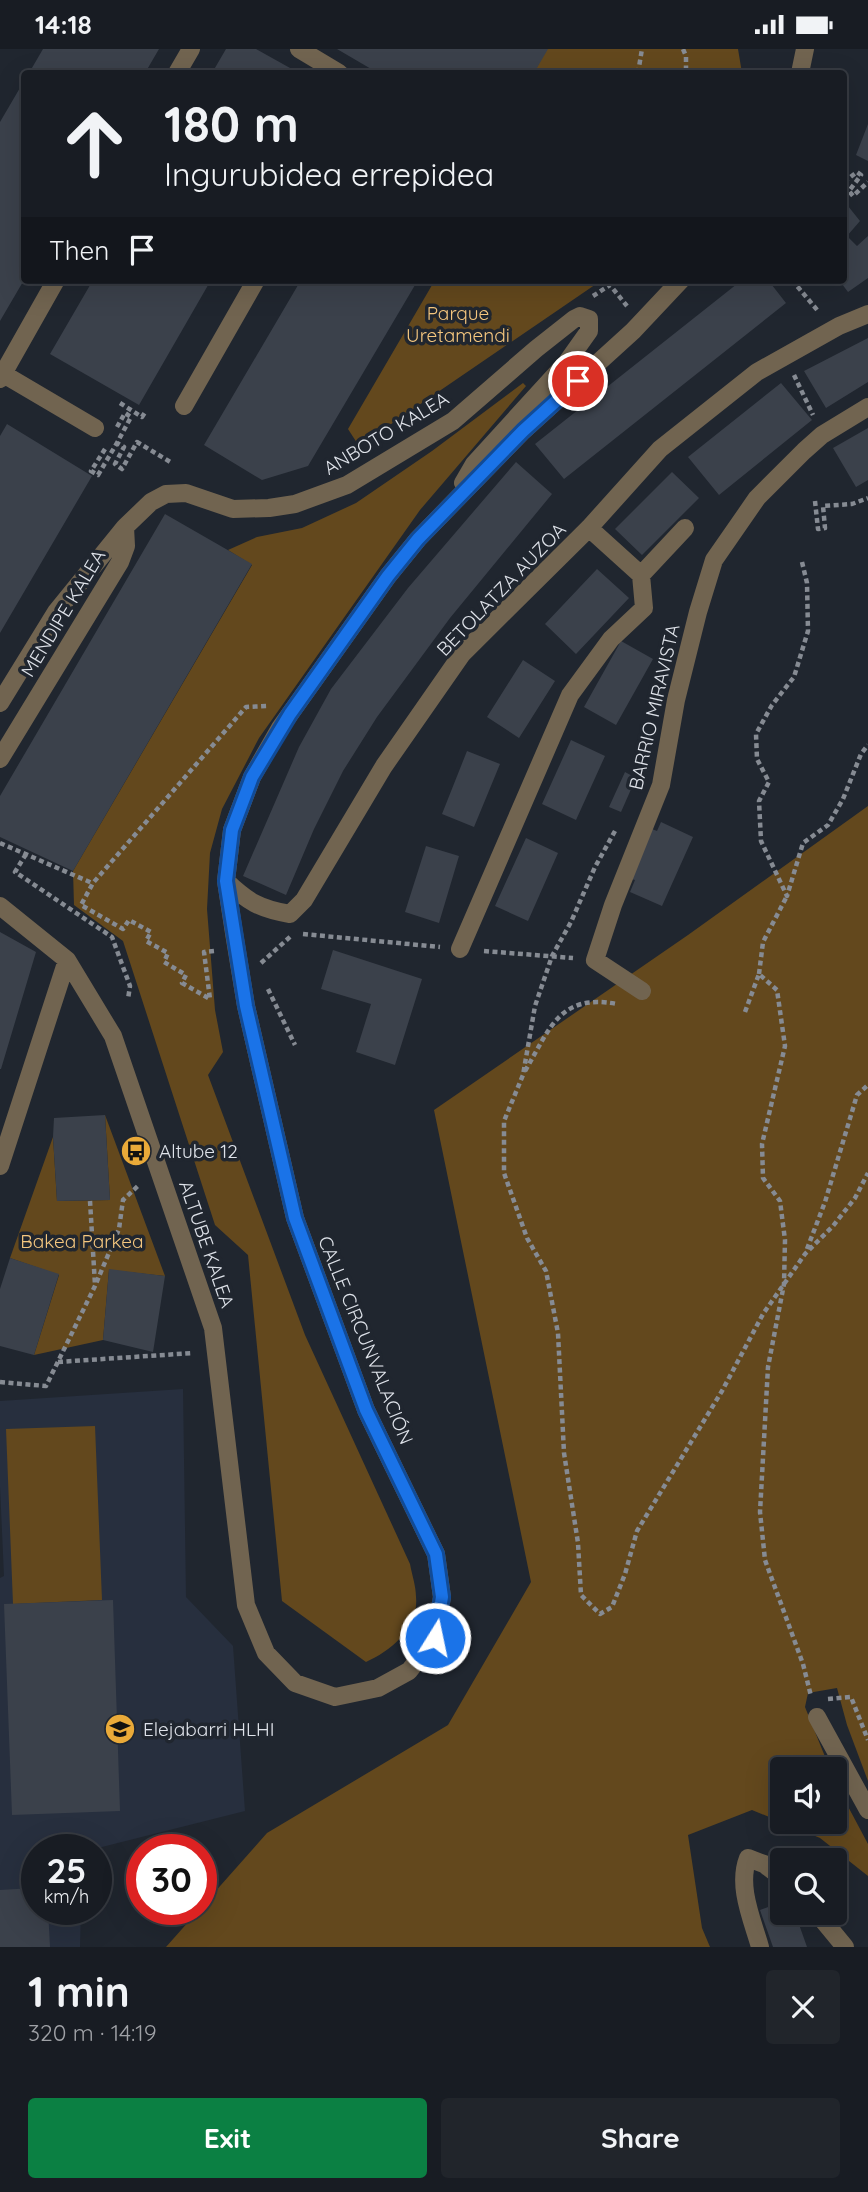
<!DOCTYPE html>
<html lang="en">
<head>
<meta charset="utf-8">
<style>
	:root { --surface:#181c23; --page:#21252b; --text:#f1f3f6; --muted:#9fa1a6; --line:#363a41; --accent:#0b8043 }
	body { margin:0; font-family:Quicksand,sans-serif; background:var(--page); color:var(--text); height:100vh; display:flex; flex-direction:column; font-size:26px; white-space:nowrap }
	* { box-sizing:border-box; margin:0 }
	p { font-size:23px; color:var(--muted) }
	.icon { flex:none; width:38px; height:38px; fill:none; stroke:currentColor; stroke-width:2; stroke-linecap:round; stroke-linejoin:round }
	.map { position:relative; height:1898px; overflow:hidden }
	.panel { display:flex; flex-direction:column; background:var(--surface); flex:1 }
	.panel>* { flex:none }
	.guide { position:absolute; left:21px; top:21px; width:826px; height:214px; border-radius:7px; box-shadow:0 7px 28px #0002,0 0 0 2px var(--line); background:#181c23; color:var(--text); overflow:hidden }
	.fabs { position:absolute; left:770px; top:1708px; display:grid; gap:14px }
	.fabs a { display:grid; place-items:center; width:77px; height:77px; border-radius:7px; background:var(--surface); box-shadow:0 7px 28px #0002,0 0 0 2px var(--line); font-size:35px }
	.speed { position:absolute; left:21px; top:1785px; display:flex; gap:14px; font-size:35px; font-weight:700; text-align:center }
	.speed>* { display:grid; place-content:center; width:91px; height:91px; border-radius:50%; background:var(--surface); box-shadow:0 7px 28px #0002,0 0 0 2px var(--line); line-height:1 }
	.speed small { font-size:18px; font-weight:400 }
	.speed .limit { border:10px solid #d22; background:#fff; color:#111 }
	.pin { position:absolute; display:grid; place-items:center; width:60px; height:60px; color:#fff; margin:-30px; border:4px solid #fff; border-radius:50%; box-shadow:0 2px 7px #0007 }
	.me { position:absolute; width:77px; margin:-38px; rotate:10deg; stroke-linejoin:round; filter:drop-shadow(0 0 5px #0008) }
	.turn { display:flex; align-items:center; gap:24px; height:147px; padding:0 28px; font-size:32px }
	.turn .icon { width:91px; height:91px; stroke-width:2.5 }
	.turn b { display:block; font-size:49px; line-height:60px }
	.then { display:flex; align-items:center; height:66px; padding:0 28px; background:#0003; gap:14px; font-size:26px }
	.round { display:grid; place-items:center; flex:none; width:74px; height:74px; border-radius:7px; background:var(--page) }
	.summary { display:flex; align-items:center; justify-content:space-between; height:119px; padding:0 28px }
	h1 { font-size:42px; font-weight:700; line-height:52px }
	.cta { display:flex; gap:14px; margin-top:auto; padding:14px 28px }
	.cta a { flex:1; height:80px; border-radius:7px; background:var(--accent); color:#fff; font-size:28px; font-weight:700; line-height:80px; text-align:center }
	.cta a+a { background:var(--page); color:var(--text) }
	.status { display:flex; justify-content:space-between; align-items:center; height:49px; padding:0 35px; background:var(--surface); direction:ltr }
	.status svg { height:19px; fill:currentColor }
	.map>svg:first-child { display:block }
</style>
</head>
<body>
<div class="status"><b>14:18</b><svg viewBox="0 0 49 12"><path d="M0 12V9h3v3zM5 12V6h3v6zM10 12V3h3v9zM15 12V0h3v12zM26 1h20v11H26zM47 4h2v5h-2z"/></svg></div>
<div class="map">
<svg width="868" height="1898" viewBox="0 0 868 1898">
	<rect width="100%" height="100%" fill="#20262f"/>
	<!-- built -->
	<path fill="#272f3e" d="M 183,1340 L 186,1548 L 233,1597 L 245,1762 L 90,1801 L 37,1801 L 37,1860 L 81,1860 L 80,1898 L 0,1898 L 0,1529 L 4,1527 L 0,1438 L 0,1352 Z"/>
	<!-- green -->
	<path fill="#63481d" d="M 546,0 L 738,0 L 742,24 L 534,24 Z
		M 435,231 L 602,231 L 359,397 L 348,380 Z
		M 523,334 L 526,337 L 420,461 L 259,689 L 222,760 L 210,804 L 207,860 L 215,961 L 223,1003 L 208,1026 L 305,1286 L 410,1515 C 412,1526 416,1537 416,1548 C 419,1579 391,1602 366,1613 L 282,1552 L 248,1206 L 215,1176 L 123,892 L 74,856 L 73,822 L 252,516 L 228,501 L 257,488 L 302,479 L 356,454 L 432,402 Z
		M 868,757 L 868,1732 L 847,1676 L 837,1639 L 808,1644 L 805,1658 L 830,1720 L 782,1720 L 782,1773 L 835,1773 L 835,1733 L 868,1795 L 868,1827 L 820,1789 L 752,1761 L 688,1786 L 702,1879 L 710,1898 L 166,1898 L 267,1784 L 448,1676 L 531,1533 L 434,1061 L 688,886 Z
		M 105,1066 L 165,1227 L 109,1221 L 103,1291 L 34,1306 L 59,1226 L 10,1209 L 53,1088 L 57,1152 L 110,1151 Z
		M 95,1377 L 102,1551 L 13,1555 L 6,1380 Z"/>
	<!-- building -->
	<path fill="#3b414b" d="M 43,0 L 159,0 L 145,24 L 29,24 Z
		M 226,0 L 256,0 L 299,24 L 212,24 Z
		M 337,0 L 548,0 L 534,24 L 378,24 Z
		M 24,32 L 24,231 L 0,272 L 0,73 Z
		M 868,75 L 868,112 L 856,106 Z
		M 844,152 L 860,172 L 847,187 L 857,197 L 868,187 L 868,229 L 848,243 L 839,231 L 844,231 Z
		M 93,231 L 211,231 L 139,356 L 50,305 Z
		M 301,231 L 418,231 L 308,417 L 262,431 L 204,396 Z
		M 742,231 L 768,231 L 786,254 L 564,430 L 535,395 Z
		M 868,289 L 868,333 L 826,359 L 804,322 Z
		M 781,334 L 812,371 L 719,446 L 688,408 Z
		M 7,375 L 92,427 L 0,584 L 0,387 Z
		M 868,379 L 868,431 L 856,438 L 833,399 Z
		M 516,413 L 552,445 L 450,569 L 377,668 L 343,722 L 314,780 L 286,846 L 243,827 L 299,698 L 331,640 L 408,539 Z
		M 672,423 L 699,449 L 642,506 L 615,480 Z
		M 165,465 L 252,515 L 73,822 L 0,788 L 0,747 Z
		M 597,520 L 629,549 L 576,605 L 545,575 Z
		M 621,592 L 653,610 L 616,676 L 584,658 Z
		M 523,611 L 555,632 L 519,689 L 487,668 Z
		M 571,691 L 605,707 L 576,771 L 542,755 Z
		M 467,702 L 500,715 L 474,778 L 442,765 Z
		M 625,723 L 636,729 L 621,763 L 609,758 Z
		M 661,773 L 693,788 L 662,857 L 630,843 L 635,831 L 631,830 L 652,780 L 657,782 Z
		M 526,789 L 558,804 L 528,872 L 495,857 Z
		M 426,797 L 459,807 L 439,874 L 405,863 Z
		M 0,883 L 36,903 L 1,1020 L 0,1020 Z
		M 333,901 L 422,930 L 395,1016 L 356,1003 L 371,955 L 321,940 Z
		M 105,1066 L 110,1151 L 57,1152 L 53,1088 L 54,1069 Z
		M 10,1209 L 59,1225 L 34,1306 L 0,1297 L 0,1240 Z
		M 109,1220 L 165,1227 L 153,1303 L 103,1291 Z
		M 113,1551 L 120,1762 L 12,1766 L 4,1555 Z
		M 32,1830 L 37,1830 L 37,1860 L 48,1860 L 50,1898 L 0,1898 L 0,1841 L 33,1839 Z
		M 782,1853 L 782,1864 L 795,1864 L 807,1898 L 773,1898 L 760,1861 Z"/>
	<g fill="none" stroke-linecap="round" stroke-linejoin="round">
		<!-- path -->
		<path stroke="#868b93" stroke-width="4.5" stroke-dasharray="5 3.5" stroke-linecap="butt" d="M 683,0 L 686,7 L 686,24
			M 638,24 L 642,0
			M 844,133 L 857,123 L 861,126 L 849,142 L 853,147 L 868,133
			M 792,231 L 818,262
			M 593,247 L 610,236 L 627,257
			M 794,326 L 813,366
			M 120,354 L 142,368 L 146,362
			M 117,378 L 125,364 L 131,368 L 117,394 L 124,398 L 115,415 L 122,420 L 137,393 L 172,414
			M 105,400 L 91,422 L 98,426 L 117,394
			M 815,452 L 818,480 L 825,479 L 823,457 L 852,455 L 868,449
			M 802,513 L 807,534 L 808,582 L 794,628 L 772,656 L 756,685 L 757,710 L 769,733 L 759,752 L 761,792 L 787,847 L 803,794 L 828,776 L 843,750 L 861,705 L 868,696
			M 615,782 L 595,818 L 571,873 L 552,907 L 535,957 L 523,1026 L 504,1072 L 504,1124 L 527,1189 L 546,1222 L 558,1284 L 564,1404 L 578,1494 L 581,1546 L 600,1565 L 612,1558 L 625,1525 L 637,1482 L 722,1342 L 763,1265 L 805,1205 L 833,1177 L 855,1149 L 868,1124
			M 0,794 L 92,834
			M 26,805 L 15,823 L 112,888 L 130,937 L 128,950
			M 303,885 L 440,898
			M 214,902 L 204,903 L 210,950 L 182,934 L 186,926 L 164,913 L 168,904 L 146,892 L 151,883 L 129,871 L 123,880 L 81,856 L 93,834 L 246,658 L 267,657
			M 484,902 L 573,909
			M 261,914 L 291,887
			M 759,925 L 763,893 L 787,847
			M 268,940 L 295,996
			M 745,963 L 759,925 L 777,941 L 785,997 L 762,1095 L 763,1129 L 780,1152 L 785,1191 L 784,1235 L 768,1318 L 760,1463 L 765,1511 L 803,1615 L 811,1647
			M 525,1022 C 550,980 559,944 617,955
			M 90,1152 L 95,1236
			M 807,1200 L 825,1153 L 857,1046 L 868,1036
			M 58,1313 L 193,1304
			M 0,1333 L 46,1337 L 95,1237 L 119,1180 L 123,1151 L 140,1135
			M 828,1650 L 851,1648 L 868,1691"/>
		<!-- minor -->
		<path stroke="#716450" stroke-width="18" d="M 299,0 L 339,24
			M 177,24 L 191,0
			M 800,24 L 805,0
			M 0,323 L 95,379
			M 0,330 L 56,231
			M 184,357 L 256,231
			M 589,479 L 641,526
			M 0,654 L 56,563 L 125,478 L 151,453 L 166,445 L 186,444 L 233,460 L 269,459 L 295,455 L 347,436 L 453,372 L 536,300 L 574,270 L 580,267 L 589,270 L 589,282 L 567,313 L 474,415 L 463,434
			M 0,710 L 120,513 L 126,497 L 125,478
			M 226,832 C 248,853 260,860 290,865 L 304,851 L 384,717 L 462,605 L 589,479 L 660,400 L 757,323 L 839,277 L 868,265
			M 0,857 L 67,911 L 113,987 L 213,1279 L 246,1556 L 266,1604 L 295,1634 L 335,1648 L 378,1639 L 409,1622 L 435,1589 L 442,1548 L 436,1505 L 366,1361 L 295,1169 L 246,957 L 234,884 L 226,832 L 232,781 L 252,728 L 280,679 L 388,527 L 418,490 L 523,382 L 633,282 L 681,231
			M 460,900 L 570,646 L 611,590 L 644,559 L 641,526 L 685,479
			M 642,942 L 595,911 L 613,856 L 661,736 L 676,651 L 698,563 L 714,511 L 757,449 L 804,402 L 822,386 L 868,358
			M 0,1117 L 67,911
			M 817,1668 L 868,1761
			M 817,1864 L 845,1898
			M 760,1898 C 752,1870 737,1837 748,1809 L 764,1815 L 782,1829"/>
	</g>
	<g fill="none" stroke-linecap="round" stroke-linejoin="round">
		<!-- route casing -->
		<g stroke="#114b97" stroke-width="18">
			<path id="route" d="M 435,1589 L 442,1548 L 436,1505 L 366,1361 L 295,1169 L 246,957 L 226,832 L 232,781 L 252,728 L 290,665 L 388,527 L 418,490 L 523,382 L 578,332"/>
		</g>
		<!-- route -->
		<use href="#route" stroke="#1a73e8" stroke-width="12"/>
	</g>
	<!-- icons -->
	<defs>
		<g id="bus-disc" transform="scale(1.575)"><circle r="9.5" fill="#eaaa39" stroke="#20262f"/><path d="M-5-6H5V4H4V6H2V4H-2V6H-4V4H-5ZM-3.5-4V0h7V-4ZM-3.5 1.2v1.5H-2V1.2ZM2 1.2v1.5H3.5V1.2Z" fill="#111"/></g>
		<g id="school-disc" transform="scale(1.575)"><circle r="9.5" fill="#eaaa39" stroke="#20262f"/><path d="M0-5L7-2L0 1L-7-2ZM-4 1L0 2.5L4 1V4Q0 6-4 4Z" fill="#111"/></g>
	</defs>
	<g fill-rule="evenodd">
		<use href="#bus-disc" x="136" y="1102"/>
		<use href="#school-disc" x="120" y="1680"/>
	</g>
	<g text-anchor="middle" dominant-baseline="central" stroke-width="7" stroke-linejoin="round" paint-order="stroke">
		<!-- park labels -->
		<g font-size="19" fill="#f5c77f" stroke="#20262f">
			<text x="458" y="264">Parque<tspan x="458" dy="22">Uretamendi</tspan></text>
			<text x="82" y="1192">Bakea Parkea</text>
		</g>
		<!-- street labels -->
		<g font-size="19" fill="#dfe3ea" stroke="#20262f">
			<text transform="translate(386 384) rotate(-31)">ANBOTO KALEA</text>
			<text transform="translate(501 540) rotate(-46)">BETOLATZA AUZOA</text>
			<text transform="translate(63 564) rotate(-59)">MENDIPE KALEA</text>
			<text transform="translate(654 658) rotate(-77)">BARRIO MIRAVISTA</text>
			<text transform="translate(207 1195) rotate(71)">ALTUBE KALEA</text>
			<text transform="translate(366 1291) rotate(68)">CALLE CIRCUNVALACIÓN</text>
		</g>
		<!-- poi labels -->
		<g font-size="19" fill="#dfe3ea" stroke="#20262f" text-anchor="start">
			<text x="159" y="1102">Altube 12</text>
			<text x="143" y="1680">Elejabarri HLHI</text>
		</g>
	</g>
</svg>
<div class="fabs">
<a><svg class="icon" aria-label="sound" viewBox="0 0 24 24"><path d="M4 9h4l5-4v14l-5-4H4zM17 9q2 3 0 6"/></svg></a>
<a><svg class="icon" aria-label="search" viewBox="0 0 24 24"><circle cx="10" cy="10" r="6"/><path d="M15 15l6 6"/></svg></a>
</div>
<div class="speed"><div>25<small>km/h</small></div><div class="limit">30</div></div>
<div class="pin" style="left:578px;top:332px;background:#d93025"><svg class="icon" aria-label="arrive" viewBox="0 0 24 24"><path d="M6 21V4h12l-3 4 3 4H6"/></svg></div>
<svg class="me" style="left:435px;top:1589px" viewBox="-20 -20 40 40"><circle r="17" fill="#1a73e8" stroke="#fff" stroke-width="3"/><path d="M0-11L8 9 0 5-8 9z" fill="#fff"/></svg>
<div class="guide">
<div class="turn"><svg class="icon" aria-label="ahead" viewBox="0 0 24 24"><path d="M12 20V5M6 11l6-6 6 6"/></svg><div><b>180 m</b>Ingurubidea errepidea</div></div>
<div class="then">Then<svg class="icon" aria-label="arrive" viewBox="0 0 24 24"><path d="M6 21V4h12l-3 4 3 4H6"/></svg></div>
</div>
</div>
<section class="panel">
<div class="summary"><div><h1>1 min</h1><p>320 m · 14:19</p></div><a class="round"><svg class="icon" aria-label="close" viewBox="0 0 24 24"><path d="M6 6l12 12M18 6L6 18"/></svg></a></div>
<div class="cta"><a>Exit</a><a>Share</a></div>
</section>
</body>
</html>
